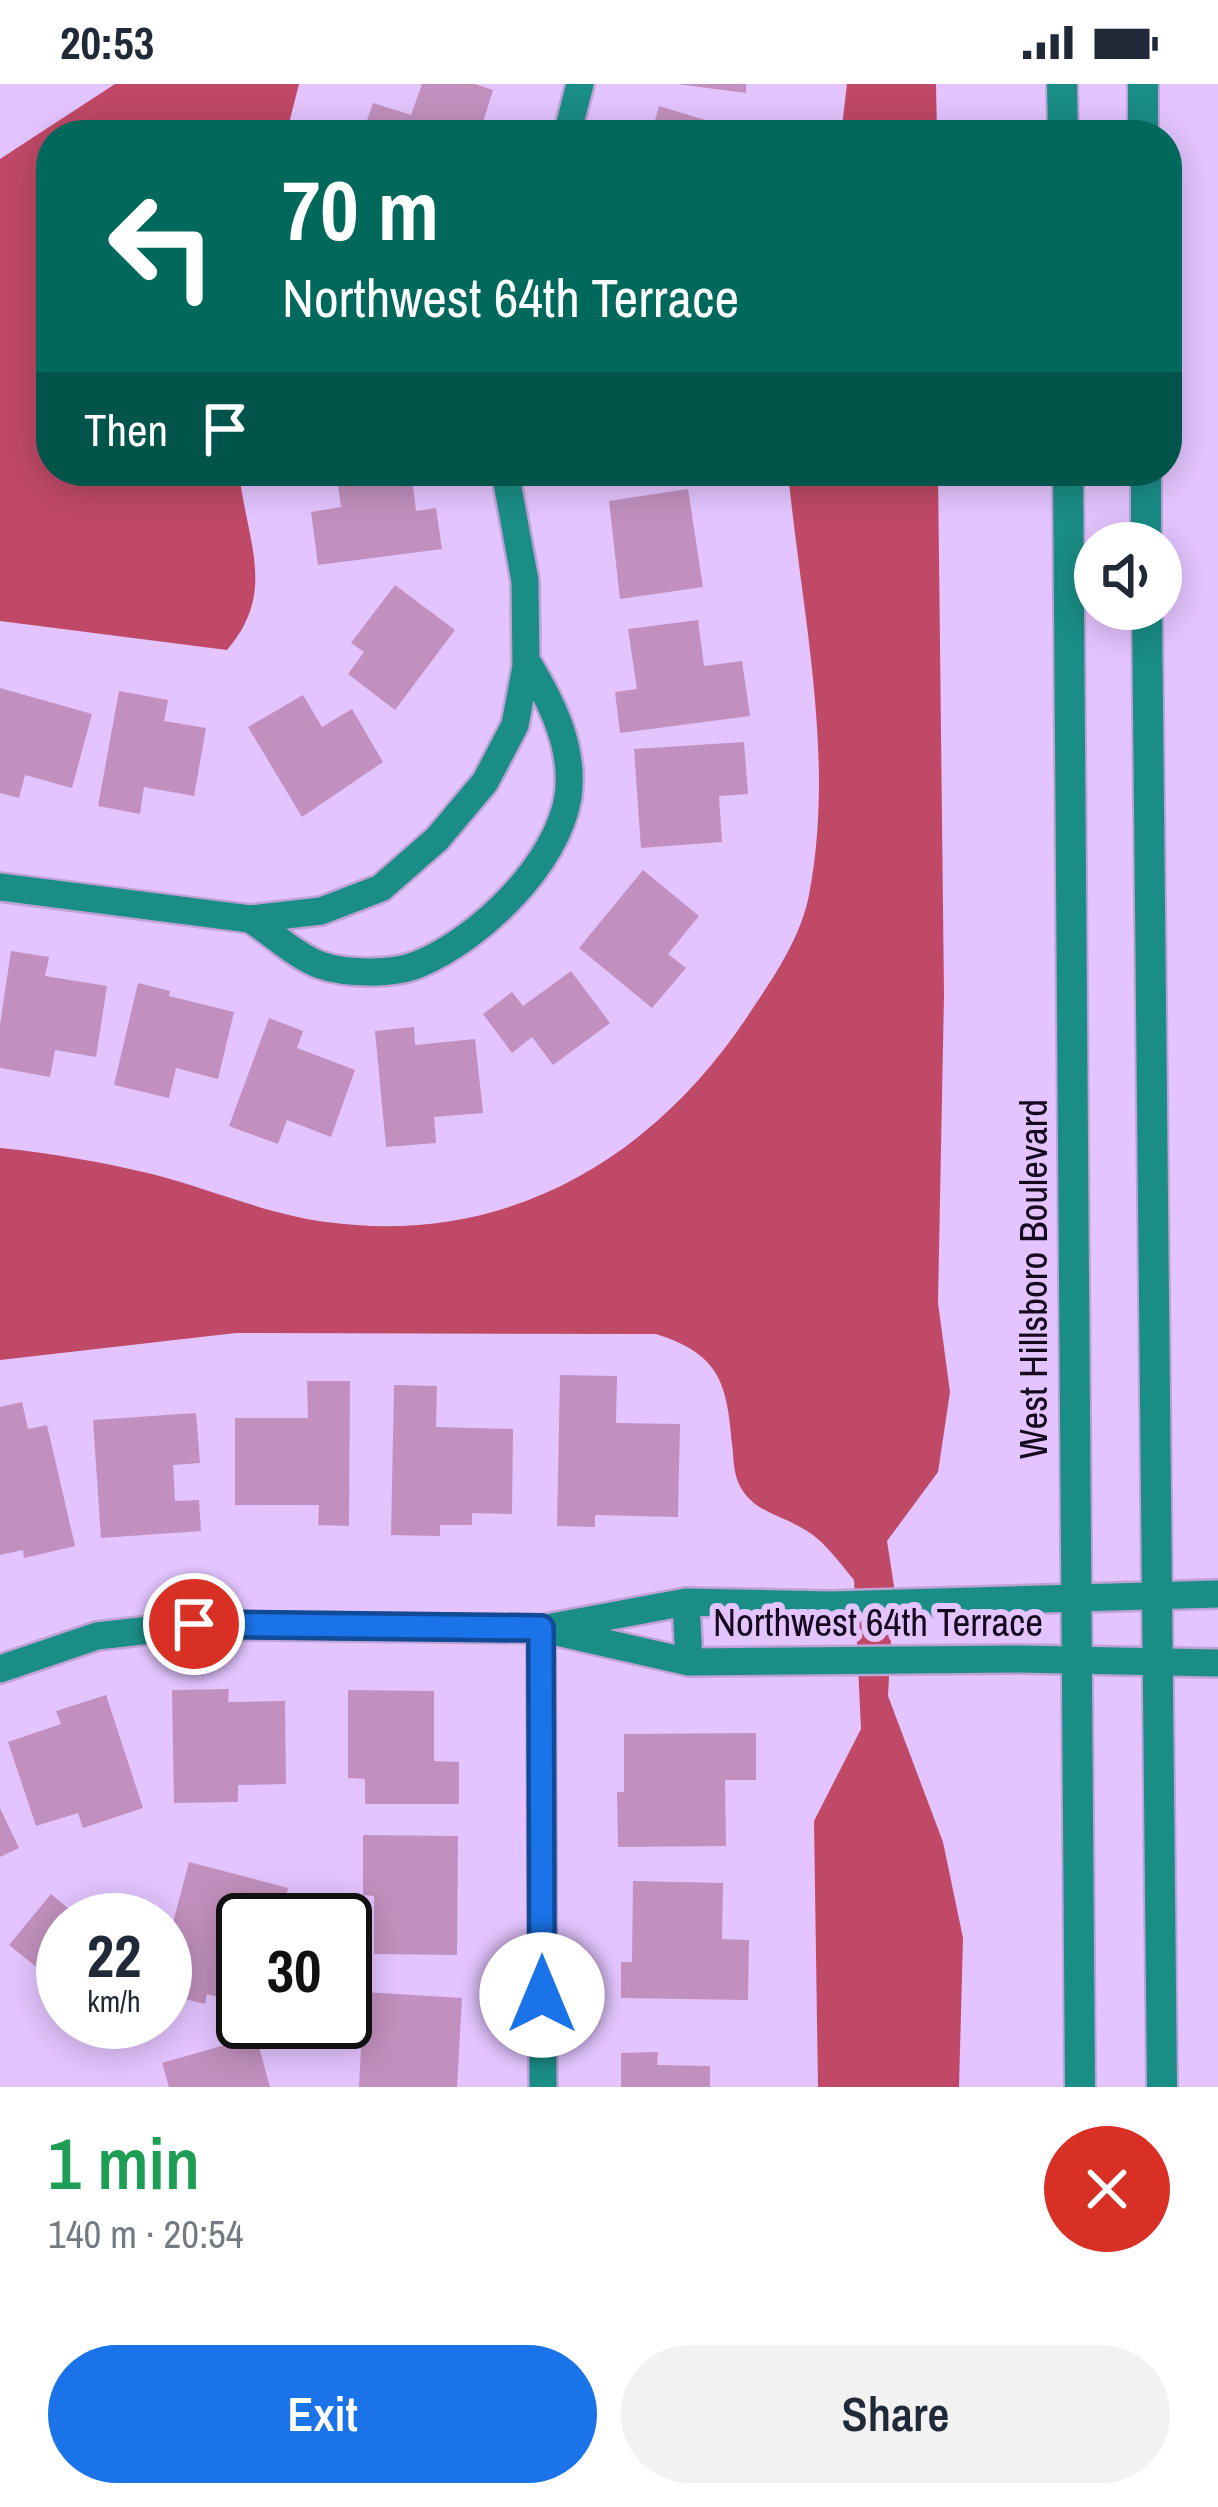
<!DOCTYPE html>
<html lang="en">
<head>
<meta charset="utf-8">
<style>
	:root { --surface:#fff; --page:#f2f2f3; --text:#1f2937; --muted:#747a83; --accent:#1a73e8 }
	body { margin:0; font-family:"Archivo Narrow",sans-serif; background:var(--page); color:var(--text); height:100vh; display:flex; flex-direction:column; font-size:45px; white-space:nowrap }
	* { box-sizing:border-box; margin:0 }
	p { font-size:39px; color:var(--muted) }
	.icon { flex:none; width:66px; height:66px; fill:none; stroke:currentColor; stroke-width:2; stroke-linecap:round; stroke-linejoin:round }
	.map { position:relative; height:2003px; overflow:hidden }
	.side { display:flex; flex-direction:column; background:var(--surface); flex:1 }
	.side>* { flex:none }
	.top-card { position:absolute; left:36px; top:36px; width:1146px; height:366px; border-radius:48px; box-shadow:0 6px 30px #0003; background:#00695c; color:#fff; overflow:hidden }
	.controls { position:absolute; left:1074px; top:438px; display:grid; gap:24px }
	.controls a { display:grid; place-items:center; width:108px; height:108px; border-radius:50%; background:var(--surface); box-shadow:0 6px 30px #0003; font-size:60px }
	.speed { position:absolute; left:36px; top:1809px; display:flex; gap:24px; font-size:60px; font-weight:700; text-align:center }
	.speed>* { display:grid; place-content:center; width:156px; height:156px; border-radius:50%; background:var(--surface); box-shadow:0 6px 30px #0003; line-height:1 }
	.speed small { font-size:30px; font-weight:400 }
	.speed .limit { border:6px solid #111; border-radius:18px; background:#fff; color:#111 }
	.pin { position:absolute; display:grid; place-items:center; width:102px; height:102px; color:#fff; margin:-51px; border:6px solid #fff; border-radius:50%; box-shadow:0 3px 12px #0007 }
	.me { position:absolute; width:132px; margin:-66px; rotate:0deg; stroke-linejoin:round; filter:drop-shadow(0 0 9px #0008) }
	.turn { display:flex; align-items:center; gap:42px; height:252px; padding:0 48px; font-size:54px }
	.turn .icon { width:156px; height:156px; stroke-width:2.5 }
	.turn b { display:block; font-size:84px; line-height:102px }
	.then { display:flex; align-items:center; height:114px; padding:0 48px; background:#0003; gap:24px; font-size:45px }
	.round { display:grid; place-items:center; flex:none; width:126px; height:126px; border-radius:63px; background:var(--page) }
	.overview { display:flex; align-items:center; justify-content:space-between; height:204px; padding:0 48px }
	h1 { font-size:72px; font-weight:600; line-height:90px; color:#1e9e55 }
	.cta { display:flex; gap:24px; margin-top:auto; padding:24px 48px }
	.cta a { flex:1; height:138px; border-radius:72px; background:var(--accent); color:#fff; font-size:48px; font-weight:600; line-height:138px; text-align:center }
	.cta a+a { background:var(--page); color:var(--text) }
	.status { display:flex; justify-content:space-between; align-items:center; height:84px; padding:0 60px; background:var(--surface); direction:ltr }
	.status svg { height:33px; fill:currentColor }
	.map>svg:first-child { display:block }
</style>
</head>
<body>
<div class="status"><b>20:53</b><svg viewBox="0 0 49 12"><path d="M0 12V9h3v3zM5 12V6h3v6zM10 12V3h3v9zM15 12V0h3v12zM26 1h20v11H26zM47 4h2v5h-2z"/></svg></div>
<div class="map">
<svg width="1218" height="2003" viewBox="0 0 1218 2003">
	<rect width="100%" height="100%" fill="#e3c4fe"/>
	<!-- water -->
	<path fill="#bf4966" d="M 115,0 L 299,0 L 286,51 L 51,51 L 51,387 L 239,387 C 246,457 278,507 227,566 L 0,537 L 0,75 Z
		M 847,0 L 936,0 L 937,51 L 841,51 Z
		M 788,387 L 938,387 L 944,910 L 938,1219 L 950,1308 L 938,1388 L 887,1457 L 894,1502 L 888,1612 L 943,1758 L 963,1854 L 959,2003 L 818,2003 L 814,1737 L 861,1645 L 854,1496 C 839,1478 823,1455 802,1444 C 780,1431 755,1428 741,1404 C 733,1390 734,1376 732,1360 C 727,1298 719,1270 656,1250 L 236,1249 L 0,1276 L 0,1064 C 51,1069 101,1078 152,1090 C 210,1105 267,1130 326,1138 C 509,1163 657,1073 753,924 C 776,890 801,852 809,811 C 836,672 801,526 788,387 Z"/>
	<!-- building -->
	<path fill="#c190be" d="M 422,0 L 475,0 L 493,6 L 479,51 L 362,51 L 373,19 L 411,31 Z
		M 677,0 L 746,0 L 746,9 Z
		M 659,22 L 725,42 L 722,51 L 651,51 Z
		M 336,387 L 411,387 L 416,427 L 436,424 L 442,465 L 318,481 L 311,428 L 341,423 Z
		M 688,405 L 703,503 L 620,515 L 609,417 Z
		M 395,501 L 455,546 L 395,626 L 348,590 L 364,568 L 351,559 Z
		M 698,536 L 704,582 L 742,577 L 750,632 L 620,649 L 615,608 L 637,605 L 628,545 Z
		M 0,604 L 92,630 L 72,704 L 25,691 L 19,714 L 0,709 Z
		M 119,607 L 168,616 L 164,637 L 206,644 L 194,712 L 144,703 L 140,730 L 98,722 Z
		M 303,611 L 322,643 L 352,625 L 383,678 L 302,733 L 248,643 Z
		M 744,658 L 748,710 L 719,712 L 722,758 L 641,764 L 634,665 Z
		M 643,786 L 699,832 L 668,870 L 686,884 L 652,924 L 579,864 Z
		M 11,867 L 49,873 L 45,892 L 107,902 L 96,973 L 55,966 L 50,993 L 0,984 L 0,941 Z
		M 571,887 L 610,939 L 553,981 L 532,953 L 512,969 L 483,930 L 512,908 L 523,922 Z
		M 138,899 L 170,907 L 169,912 L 234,928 L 218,995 L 176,984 L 169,1014 L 114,1001 Z
		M 269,934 L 303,947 L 297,964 L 355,986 L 331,1053 L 287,1036 L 278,1060 L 229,1042 Z
		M 414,943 L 415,961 L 475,955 L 483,1029 L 434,1033 L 436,1059 L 386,1063 L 375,947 Z
		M 560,1291 L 617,1292 L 616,1339 L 680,1340 L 678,1433 L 595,1431 L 595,1443 L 557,1442 Z
		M 307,1297 L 350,1297 L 349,1442 L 318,1441 L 319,1421 L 235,1421 L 235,1334 L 308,1334 Z
		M 394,1301 L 437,1302 L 436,1343 L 513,1345 L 512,1430 L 472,1429 L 472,1441 L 440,1441 L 440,1452 L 391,1451 Z
		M 22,1318 L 28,1345 L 47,1341 L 75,1462 L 24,1474 L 23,1466 L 0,1471 L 0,1323 Z
		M 196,1329 L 200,1379 L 173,1381 L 175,1417 L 199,1416 L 201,1447 L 101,1454 L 93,1336 Z
		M 229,1605 L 228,1618 L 285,1617 L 286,1700 L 238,1701 L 238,1718 L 174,1719 L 172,1606 Z
		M 348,1606 L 434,1607 L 434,1677 L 459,1678 L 459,1720 L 365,1720 L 365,1695 L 348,1694 Z
		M 106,1611 L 143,1724 L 83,1744 L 78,1729 L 36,1742 L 8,1658 L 61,1640 L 56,1627 Z
		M 756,1649 L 756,1696 L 725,1696 L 726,1762 L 618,1763 L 617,1708 L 624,1708 L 624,1650 Z
		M 0,1724 L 19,1764 L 0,1773 Z
		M 363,1751 L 458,1752 L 457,1871 L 374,1870 L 374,1812 L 363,1811 Z
		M 189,1778 L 288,1804 L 279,1836 L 243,1836 L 243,1920 L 207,1910 L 205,1920 L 165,1910 L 165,1869 Z
		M 633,1797 L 723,1799 L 722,1855 L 749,1856 L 748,1916 L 621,1914 L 621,1878 L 632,1878 Z
		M 51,1810 L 82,1836 L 63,1836 L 63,1926 L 44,1911 L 55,1898 L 9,1861 Z
		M 364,1908 L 462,1914 L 457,2003 L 359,2003 Z
		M 256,1952 L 270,2003 L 169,2003 L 162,1979 Z
		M 658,1968 L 657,1981 L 710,1982 L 710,2003 L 621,2003 L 621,1969 Z"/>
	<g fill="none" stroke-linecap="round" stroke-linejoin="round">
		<!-- minor casing -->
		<g stroke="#bea2d6" stroke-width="32">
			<path id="minor" d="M 567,51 L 580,0
				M 0,803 L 250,835 L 321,827 L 381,804 L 437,755 L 485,698 L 515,641 L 526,582 L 525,497 L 505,387
				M 250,835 C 272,849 296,872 320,881 C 346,890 393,891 419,880 C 481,854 557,780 568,713 C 575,663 551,617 526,576
				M 686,1518 L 689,1578
				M 541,1545 L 543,2003
				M 557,1548 L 689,1578 L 1019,1575 L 1218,1579
				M 0,1585 L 97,1552 L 194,1541 L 541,1545 L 686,1518 L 831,1521 L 1218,1510"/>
		</g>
		<!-- tertiary casing -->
		<g stroke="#bea2d6" stroke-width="34">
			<path id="tertiary" d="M 1062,0 L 1063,51
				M 1143,0 L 1143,51
				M 1068,387 L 1080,2003
				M 1146,387 L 1146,459
				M 1147,525 L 1162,2003"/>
		</g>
		<!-- minor -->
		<use href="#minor" stroke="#1a8d86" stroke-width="27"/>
		<!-- tertiary -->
		<use href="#tertiary" stroke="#1a8d86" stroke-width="30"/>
	</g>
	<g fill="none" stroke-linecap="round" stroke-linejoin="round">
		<!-- route casing -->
		<g stroke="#114b97" stroke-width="30">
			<path id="route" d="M 194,1540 L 541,1544 L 542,1911"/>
		</g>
		<!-- route -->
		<use href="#route" stroke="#1a73e8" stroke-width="21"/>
	</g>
	<g text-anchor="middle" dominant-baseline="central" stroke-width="12" stroke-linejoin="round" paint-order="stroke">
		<!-- street labels -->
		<g font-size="39" fill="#14091d" stroke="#e3c4fe">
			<text transform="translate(1033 1195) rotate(-90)">West Hillsboro Boulevard</text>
			<text x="878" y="1538">Northwest 64th Terrace</text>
		</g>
	</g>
</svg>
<div class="controls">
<a><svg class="icon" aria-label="sound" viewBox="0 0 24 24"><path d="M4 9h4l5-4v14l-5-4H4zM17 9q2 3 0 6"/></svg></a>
</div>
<div class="speed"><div>22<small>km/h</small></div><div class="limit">30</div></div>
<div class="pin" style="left:194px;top:1540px;background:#d93025"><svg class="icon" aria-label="arrive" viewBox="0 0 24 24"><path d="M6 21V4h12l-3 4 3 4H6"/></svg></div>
<svg class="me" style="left:542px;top:1911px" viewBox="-20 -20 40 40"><circle r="19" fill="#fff"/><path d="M0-13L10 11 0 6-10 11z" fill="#1a73e8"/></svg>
<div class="top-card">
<div class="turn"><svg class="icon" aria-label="left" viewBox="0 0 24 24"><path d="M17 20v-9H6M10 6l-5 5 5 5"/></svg><div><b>70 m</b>Northwest 64th Terrace</div></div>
<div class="then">Then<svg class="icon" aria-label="arrive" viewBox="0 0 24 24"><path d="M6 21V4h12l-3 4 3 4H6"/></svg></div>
</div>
</div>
<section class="side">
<div class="overview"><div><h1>1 min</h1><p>140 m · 20:54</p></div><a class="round" style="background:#d93025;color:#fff"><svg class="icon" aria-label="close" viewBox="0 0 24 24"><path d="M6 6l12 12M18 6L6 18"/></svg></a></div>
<div class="cta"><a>Exit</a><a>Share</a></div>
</section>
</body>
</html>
